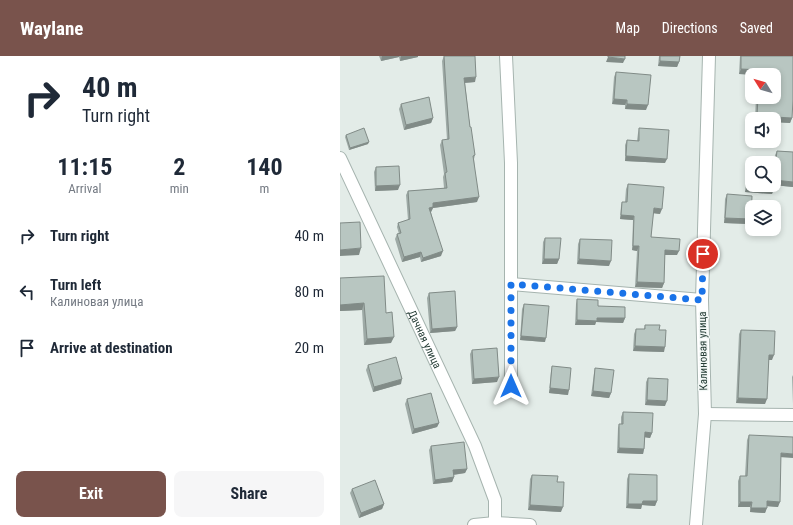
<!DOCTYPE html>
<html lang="en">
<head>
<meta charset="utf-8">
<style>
	:root { --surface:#fff; --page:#f6f6f7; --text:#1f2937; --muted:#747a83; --accent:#79534c }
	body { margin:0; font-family:"Roboto Condensed",sans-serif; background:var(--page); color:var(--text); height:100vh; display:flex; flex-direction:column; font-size:15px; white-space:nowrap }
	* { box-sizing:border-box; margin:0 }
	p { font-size:13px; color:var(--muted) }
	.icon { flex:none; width:22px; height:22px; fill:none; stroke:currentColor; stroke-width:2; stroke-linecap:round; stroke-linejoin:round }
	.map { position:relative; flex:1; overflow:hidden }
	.panel { display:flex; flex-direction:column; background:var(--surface); width:340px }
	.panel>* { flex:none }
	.hud { background:#fff; color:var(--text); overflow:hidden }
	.needle { width:26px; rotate:307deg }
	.controls { position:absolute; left:405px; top:12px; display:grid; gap:8px }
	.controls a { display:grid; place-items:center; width:36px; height:36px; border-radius:8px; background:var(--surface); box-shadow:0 2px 6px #0003; font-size:20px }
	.pin { position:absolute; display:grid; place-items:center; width:34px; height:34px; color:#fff; margin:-17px; border:2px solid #fff; border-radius:50%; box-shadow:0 1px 4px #0007 }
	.me { position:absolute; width:44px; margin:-22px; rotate:0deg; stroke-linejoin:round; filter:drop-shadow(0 0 3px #0008) }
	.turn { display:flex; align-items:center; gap:14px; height:84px; padding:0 16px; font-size:18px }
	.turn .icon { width:52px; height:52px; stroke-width:2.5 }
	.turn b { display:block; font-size:28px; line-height:34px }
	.eta { display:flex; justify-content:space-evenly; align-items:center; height:68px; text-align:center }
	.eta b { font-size:24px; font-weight:700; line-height:28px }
	.action { display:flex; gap:8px; margin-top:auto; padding:8px 16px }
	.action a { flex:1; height:46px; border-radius:8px; background:var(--accent); color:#fff; font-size:16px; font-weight:700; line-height:46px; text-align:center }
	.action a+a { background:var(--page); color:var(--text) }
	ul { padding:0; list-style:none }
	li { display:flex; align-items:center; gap:12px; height:56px; padding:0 16px }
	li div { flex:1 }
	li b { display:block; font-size:15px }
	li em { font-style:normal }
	header { display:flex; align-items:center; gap:24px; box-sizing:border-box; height:56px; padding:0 20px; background:var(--accent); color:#fff }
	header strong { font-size:19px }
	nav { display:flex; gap:22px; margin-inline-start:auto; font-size:14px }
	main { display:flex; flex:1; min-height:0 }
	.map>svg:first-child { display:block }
</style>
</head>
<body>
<header>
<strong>Waylane</strong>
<nav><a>Map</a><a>Directions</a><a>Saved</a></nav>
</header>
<main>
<section class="panel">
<div class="hud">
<div class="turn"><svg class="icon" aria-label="right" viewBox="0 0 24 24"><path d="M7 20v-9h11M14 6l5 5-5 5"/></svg><div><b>40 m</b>Turn right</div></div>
</div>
<div class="eta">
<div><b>11:15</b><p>Arrival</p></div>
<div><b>2</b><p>min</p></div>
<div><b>140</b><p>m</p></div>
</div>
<ul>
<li><svg class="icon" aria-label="right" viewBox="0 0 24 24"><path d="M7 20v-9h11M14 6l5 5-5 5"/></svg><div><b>Turn right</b></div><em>40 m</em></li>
<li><svg class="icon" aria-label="left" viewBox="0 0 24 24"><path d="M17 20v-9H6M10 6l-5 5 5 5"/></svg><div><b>Turn left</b><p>Калиновая улица</p></div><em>80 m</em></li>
<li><svg class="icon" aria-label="arrive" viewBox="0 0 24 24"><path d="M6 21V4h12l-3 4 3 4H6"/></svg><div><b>Arrive at destination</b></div><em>20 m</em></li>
</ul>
<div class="action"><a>Exit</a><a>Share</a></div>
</section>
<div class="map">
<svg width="453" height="469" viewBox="0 0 453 469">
	<rect width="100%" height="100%" fill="#e3ece8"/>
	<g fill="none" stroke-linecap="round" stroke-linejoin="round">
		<!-- minor casing -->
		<g stroke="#a6b4af" stroke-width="14">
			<g id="minor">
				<path d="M 166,0 L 171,107 L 171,330"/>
				<path id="s1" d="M 0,102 L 135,390 L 155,444 L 155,469"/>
				<path d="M 171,228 L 362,244"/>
				<path d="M 365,358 L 453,359"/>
				<path d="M 134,469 L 155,467 L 190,469"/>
				<path d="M 356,469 L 365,358 L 362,244 L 369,0"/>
			</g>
		</g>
		<!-- minor -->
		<use href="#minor" stroke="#fff" stroke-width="12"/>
	</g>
	<!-- wall -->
	<path fill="#9eaaa6" d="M 39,0 L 78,0 L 78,1 L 60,5 L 59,1 L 41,5 Z
		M 104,0 L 135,26 L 125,27 L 130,71 L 135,99 L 134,103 L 137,146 L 93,152 L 91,156 L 101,200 L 81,206 L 80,201 L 62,206 L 55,183 L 57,178 L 59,178 L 57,171 L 58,167 L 68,164 L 66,139 L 68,135 L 104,132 L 103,121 L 104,118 L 100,89 L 102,84 L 107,84 L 102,5 Z
		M 319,0 L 340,0 L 339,6 L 337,11 L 318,10 Z
		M 400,0 L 453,0 L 452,62 L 450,67 L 434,66 L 434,63 L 415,63 L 416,41 L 434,41 L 434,19 L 418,19 L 399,18 Z
		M 276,16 L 306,54 L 285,53 L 285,49 L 272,48 L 274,21 Z
		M 61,48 L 93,62 L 91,67 L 64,74 L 59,53 Z
		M 299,72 L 325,107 L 285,105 L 285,89 L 287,84 L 297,85 L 298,77 Z
		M 6,79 L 28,88 L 9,94 L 5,81 Z
		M 437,95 L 453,96 L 453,131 L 434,129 L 432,138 L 405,136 L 407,115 L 408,110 L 434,112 L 435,99 Z
		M 36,111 L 58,134 L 35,135 L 34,116 Z
		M 288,128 L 320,158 L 313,157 L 311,181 L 337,199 L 325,199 L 324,227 L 322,232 L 295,231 L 297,195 L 292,194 L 293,164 L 280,163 L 281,150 L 282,146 L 285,146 L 286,133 Z
		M 387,138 L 409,168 L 384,167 L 385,143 Z
		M 205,182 L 219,203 L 217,208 L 202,208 L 203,186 Z
		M 240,183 L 269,210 L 237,208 L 238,188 Z
		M 0,222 L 46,257 L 51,287 L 24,289 L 22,254 L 0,255 Z
		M 89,237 L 117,271 L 115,275 L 90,277 L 87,242 Z
		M 237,243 L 258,250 L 285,262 L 283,267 L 256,266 L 255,269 L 235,269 L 236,248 Z
		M 184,248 L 205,286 L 180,284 L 182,253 Z
		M 305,269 L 319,274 L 324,296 L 293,295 L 294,278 L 296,273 L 304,273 Z
		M 401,274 L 432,304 L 429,304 L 425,348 L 396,347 L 399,278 Z
		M 132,294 L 157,326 L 132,328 L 130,298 Z
		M 28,309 L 61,328 L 33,336 L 26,314 Z
		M 212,310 L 228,339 L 209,337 L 211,315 Z
		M 255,312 L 271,337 L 269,342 L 251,340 L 254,317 Z
		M 453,319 L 453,348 L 452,321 Z
		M 308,322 L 325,350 L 305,349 L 306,326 Z
		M 67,343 L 99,367 L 97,371 L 72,378 L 65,348 Z
		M 283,356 L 312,377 L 310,382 L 305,381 L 304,393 L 303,398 L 277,397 L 278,372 L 279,368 L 281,368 L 281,361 Z
		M 409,379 L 441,402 L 438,451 L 427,450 L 425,457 L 410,456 L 410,451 L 398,451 L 398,425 L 400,420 L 405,420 L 407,384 Z
		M 91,390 L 127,413 L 125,417 L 114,419 L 114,421 L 112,426 L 93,428 L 89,394 Z
		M 289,418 L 317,445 L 315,450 L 302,449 L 301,453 L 286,452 L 287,423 Z
		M 192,419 L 221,456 L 188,454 L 190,423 Z
		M 12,433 L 44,448 L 42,453 L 19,462 L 10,437 Z"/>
	<!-- shaded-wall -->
	<path fill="#818b87" d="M 42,0 L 59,0 L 59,1 L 41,5 Z
		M 61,0 L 78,0 L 78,1 L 60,5 Z
		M 268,1 L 285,3 L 283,7 L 266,6 Z
		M 320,5 L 339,6 L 337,11 L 318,10 Z
		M 401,13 L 420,14 L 418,19 L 399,18 Z
		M 136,21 L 135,26 L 122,27 L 124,22 Z
		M 274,43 L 287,44 L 285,49 L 272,48 Z
		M 287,48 L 308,49 L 306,54 L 285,53 Z
		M 417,60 L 452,62 L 450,67 L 434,66 L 434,63 L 416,63 Z
		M 93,62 L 91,67 L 64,74 L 66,69 Z
		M 29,86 L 28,88 L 9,94 L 10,92 Z
		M 286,100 L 327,103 L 325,107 L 285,105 Z
		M 434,124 L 453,126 L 453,131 L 433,129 Z
		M 60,129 L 58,134 L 35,135 L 36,130 Z
		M 407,131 L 434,133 L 432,138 L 405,136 Z
		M 139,141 L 137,146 L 93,152 L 91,156 L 87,156 L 89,152 L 93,147 Z
		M 314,152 L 322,153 L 320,158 L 312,157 Z
		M 281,159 L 294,160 L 293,164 L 280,163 Z
		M 385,162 L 411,163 L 409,168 L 384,167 Z
		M 293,190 L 299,190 L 297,195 L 292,194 Z
		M 21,192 L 19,199 L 0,200 L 0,194 Z
		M 325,194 L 339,195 L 337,199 L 324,199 Z
		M 103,195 L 101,200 L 81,206 L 83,202 Z
		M 81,196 L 80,201 L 62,206 L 64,201 Z
		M 204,203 L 219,203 L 217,208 L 202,208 Z
		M 239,203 L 271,205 L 269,210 L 237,208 Z
		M 297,226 L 324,227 L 322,232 L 295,231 Z
		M 24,247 L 22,254 L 0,255 L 0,249 Z
		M 257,262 L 285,262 L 283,267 L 256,266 L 255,269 L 235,269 L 237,264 Z
		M 117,271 L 115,275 L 90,277 L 92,273 Z
		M 181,280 L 206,282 L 205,286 L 180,284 Z
		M 54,281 L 51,287 L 24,289 L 27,283 Z
		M 295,290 L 325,291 L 324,296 L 293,295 Z
		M 429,299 L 434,299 L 432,304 L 427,304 Z
		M 159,321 L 157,326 L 132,328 L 134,323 Z
		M 62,323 L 61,328 L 33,336 L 34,331 Z
		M 210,332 L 229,334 L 228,339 L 209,337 Z
		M 253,335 L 271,337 L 269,342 L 251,340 Z
		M 398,342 L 427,343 L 425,348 L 396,347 Z
		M 307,344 L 327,345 L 325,350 L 305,349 Z
		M 99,367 L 97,371 L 72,378 L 74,373 Z
		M 305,376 L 312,377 L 310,382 L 303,381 Z
		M 279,392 L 304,393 L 303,398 L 277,397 Z
		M 441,397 L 453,398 L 453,402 L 439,401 Z
		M 127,413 L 125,417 L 111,419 L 113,414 Z
		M 114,421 L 112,426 L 93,428 L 95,424 Z
		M 303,445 L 317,445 L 315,450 L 302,449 L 301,453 L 286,452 L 288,448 Z
		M 427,445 L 440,446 L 438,451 L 425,450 Z
		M 400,446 L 412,446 L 410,451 L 398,451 Z
		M 44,448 L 42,453 L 19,462 L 21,457 Z
		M 190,449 L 223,451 L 221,456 L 188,454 Z
		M 411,452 L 427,452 L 425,457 L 410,456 Z"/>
	<!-- building -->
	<path fill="#b8c6c1" stroke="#818b87" d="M 104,0 L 135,0 L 136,21 L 124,22 L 130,71 L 131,71 L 135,99 L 133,100 L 139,141 L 93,147 L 93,151 L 89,152 L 103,195 L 83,202 L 81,196 L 64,201 L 57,178 L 61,177 L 58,167 L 70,163 L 68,135 L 107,132 L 105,117 L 107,116 L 102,84 L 109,83 Z
		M 268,0 L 285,0 L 285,3 L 268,1 Z
		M 320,0 L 340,0 L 339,6 L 320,5 Z
		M 401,0 L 453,0 L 453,44 L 452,62 L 417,60 L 418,41 L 434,41 L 434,19 L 419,19 L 420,14 L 401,13 Z
		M 276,16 L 311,19 L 308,49 L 287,48 L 287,44 L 274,43 Z
		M 89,41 L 93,62 L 66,69 L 61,48 Z
		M 24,72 L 29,86 L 10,92 L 6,79 Z
		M 299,72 L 329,74 L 327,103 L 286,100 L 287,84 L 299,85 Z
		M 437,95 L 453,96 L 453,126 L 434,124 L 434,133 L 407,131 L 408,110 L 412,110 L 412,129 L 434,129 L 434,112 L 435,112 Z
		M 59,110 L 60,129 L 36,130 L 36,111 Z
		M 288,128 L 324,131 L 322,153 L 314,152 L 311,181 L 340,183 L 339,195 L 325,194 L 324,227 L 297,226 L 299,190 L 293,190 L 294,160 L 281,159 L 282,146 L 287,146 Z
		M 387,138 L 412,140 L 411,163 L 385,162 Z
		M 20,166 L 21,192 L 0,194 L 0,167 Z
		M 205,182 L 221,182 L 219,203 L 204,203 Z
		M 240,183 L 272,184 L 271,205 L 239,203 Z
		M 44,220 L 46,257 L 52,256 L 54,281 L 27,283 L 24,247 L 0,249 L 0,222 Z
		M 115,235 L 117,271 L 92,273 L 89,237 Z
		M 237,243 L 258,244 L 258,250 L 285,251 L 285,262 L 257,262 L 257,265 L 237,264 Z
		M 184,248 L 209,250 L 206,282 L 181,280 Z
		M 305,269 L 320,269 L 319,274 L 326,274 L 325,291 L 295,290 L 296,273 L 305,273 Z
		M 401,274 L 435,275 L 434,299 L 429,299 L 427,343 L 398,342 Z
		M 157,292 L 159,321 L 134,323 L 132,294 Z
		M 56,301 L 62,323 L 34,331 L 28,309 Z
		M 212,310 L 231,312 L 229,334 L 210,332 Z
		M 255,312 L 274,314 L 271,337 L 253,335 Z
		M 308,322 L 328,323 L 327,345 L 307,344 Z
		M 91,337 L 99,367 L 74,373 L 67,343 Z
		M 283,356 L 313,357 L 312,377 L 305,376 L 304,393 L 279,392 L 279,368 L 283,368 Z
		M 409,379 L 453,381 L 453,398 L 441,397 L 440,446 L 427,445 L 427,452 L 411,452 L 412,446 L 400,446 L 400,420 L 407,420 Z
		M 124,386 L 127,413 L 113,414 L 114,421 L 95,424 L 91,390 Z
		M 289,418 L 317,419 L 317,445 L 303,445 L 302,448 L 288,448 Z
		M 192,419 L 218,420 L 217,426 L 224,426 L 223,451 L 190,449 Z
		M 35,424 L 44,448 L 21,457 L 12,433 Z"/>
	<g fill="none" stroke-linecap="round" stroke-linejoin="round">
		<!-- route -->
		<path stroke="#1a73e8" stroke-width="7" stroke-dasharray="0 12.6" d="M 171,330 L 171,228 L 362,244 L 363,198"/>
	</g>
	<g text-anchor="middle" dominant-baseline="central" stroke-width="3" stroke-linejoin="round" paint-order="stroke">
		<!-- street labels -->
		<g font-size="11" fill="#243c35" stroke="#f3f8f6">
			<text stroke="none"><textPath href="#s1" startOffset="200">Дачная улица</textPath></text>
			<text transform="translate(363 295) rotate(-91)">Калиновая улица</text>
		</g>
	</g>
</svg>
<div class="controls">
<a><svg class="needle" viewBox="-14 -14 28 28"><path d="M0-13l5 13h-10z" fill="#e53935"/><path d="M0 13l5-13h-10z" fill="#747a83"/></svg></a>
<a><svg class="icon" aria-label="sound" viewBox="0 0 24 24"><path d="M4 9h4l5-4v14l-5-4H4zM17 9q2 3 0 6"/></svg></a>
<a><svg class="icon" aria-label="search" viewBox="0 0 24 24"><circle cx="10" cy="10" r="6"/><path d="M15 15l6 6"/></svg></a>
<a><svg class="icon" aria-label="layers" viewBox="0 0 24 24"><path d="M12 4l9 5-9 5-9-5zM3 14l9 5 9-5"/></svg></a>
</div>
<div class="pin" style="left:363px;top:198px;background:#d93025"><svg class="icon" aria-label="arrive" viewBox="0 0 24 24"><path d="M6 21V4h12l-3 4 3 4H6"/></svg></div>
<svg class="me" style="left:171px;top:330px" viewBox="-20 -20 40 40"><path d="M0-17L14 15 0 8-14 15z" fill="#1a73e8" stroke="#fff" stroke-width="4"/></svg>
</div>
</main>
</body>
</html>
